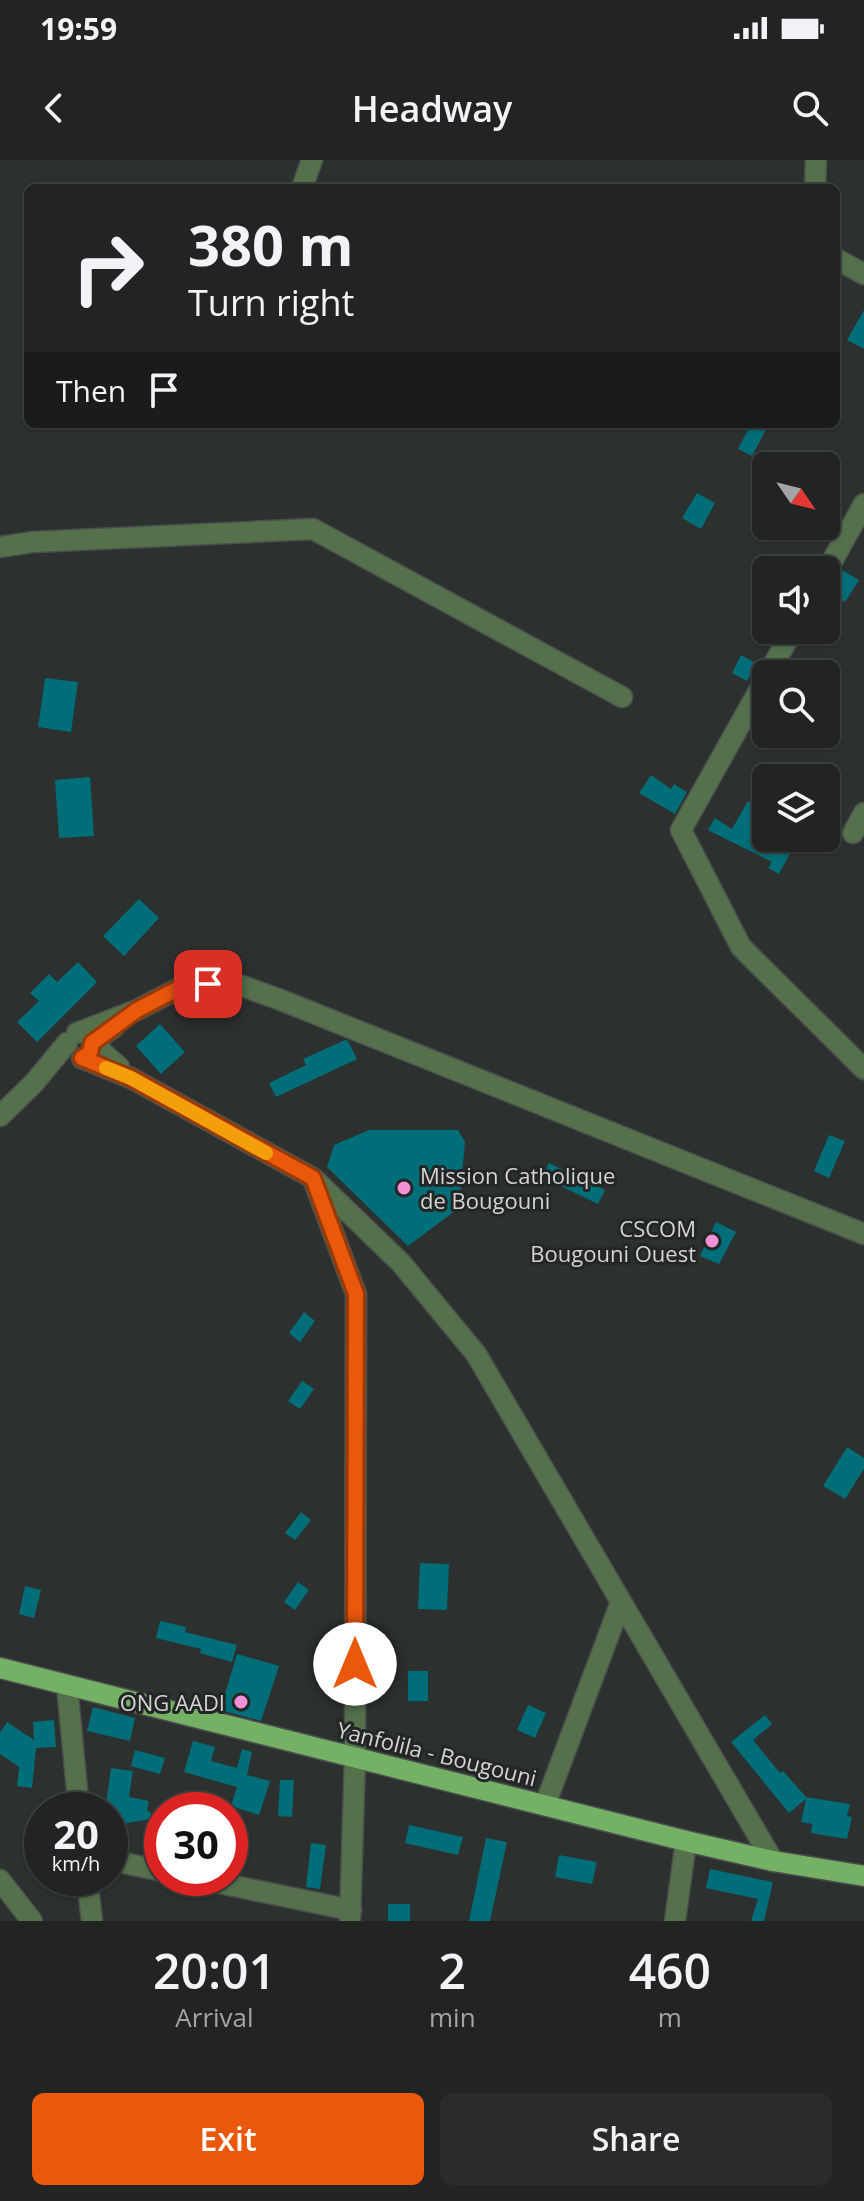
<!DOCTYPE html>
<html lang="en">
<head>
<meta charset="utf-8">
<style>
	:root { --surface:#212423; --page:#292c2b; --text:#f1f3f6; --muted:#a2a4a6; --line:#3e4141; --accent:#ea580c }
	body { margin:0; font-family:"Open Sans",sans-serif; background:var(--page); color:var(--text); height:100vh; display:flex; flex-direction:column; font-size:30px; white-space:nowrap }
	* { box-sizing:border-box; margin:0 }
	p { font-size:26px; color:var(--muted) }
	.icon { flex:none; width:44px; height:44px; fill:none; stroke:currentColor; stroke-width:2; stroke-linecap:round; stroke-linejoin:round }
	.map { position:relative; height:1761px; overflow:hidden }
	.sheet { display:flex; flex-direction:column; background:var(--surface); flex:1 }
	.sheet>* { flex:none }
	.hud { position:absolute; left:24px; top:24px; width:816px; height:244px; border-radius:12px; box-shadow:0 2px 6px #0004,0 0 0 2px var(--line); background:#212423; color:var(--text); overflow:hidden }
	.needle { width:52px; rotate:125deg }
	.controls { position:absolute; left:752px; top:292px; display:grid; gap:16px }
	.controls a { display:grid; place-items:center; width:88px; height:88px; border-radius:12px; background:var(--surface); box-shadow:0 2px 6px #0004,0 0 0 2px var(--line); font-size:40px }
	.speed { position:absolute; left:24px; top:1632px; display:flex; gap:16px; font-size:40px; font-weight:700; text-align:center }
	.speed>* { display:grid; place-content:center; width:104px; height:104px; border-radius:50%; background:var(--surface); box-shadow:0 2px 6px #0004,0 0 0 2px var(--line); line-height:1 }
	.speed small { font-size:20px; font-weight:400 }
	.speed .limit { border:12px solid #d22; background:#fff; color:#111 }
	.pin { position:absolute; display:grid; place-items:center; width:68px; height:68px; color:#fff; margin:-34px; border-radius:16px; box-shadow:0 4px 12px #0006 }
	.me { position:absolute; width:88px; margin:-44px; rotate:0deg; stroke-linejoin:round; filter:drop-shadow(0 0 6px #0008) }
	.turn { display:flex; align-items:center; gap:28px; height:168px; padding:0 32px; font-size:36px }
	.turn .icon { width:104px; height:104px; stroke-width:2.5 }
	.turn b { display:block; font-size:56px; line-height:68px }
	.then { display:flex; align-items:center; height:76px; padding:0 32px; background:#0003; gap:16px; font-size:30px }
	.eta { display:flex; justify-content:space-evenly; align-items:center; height:136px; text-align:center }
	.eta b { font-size:48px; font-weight:600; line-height:56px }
	.primary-button { display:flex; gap:16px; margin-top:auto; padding:16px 32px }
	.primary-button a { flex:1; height:92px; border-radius:12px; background:var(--accent); color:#fff; font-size:32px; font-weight:600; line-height:92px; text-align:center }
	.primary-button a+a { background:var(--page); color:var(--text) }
	.status { display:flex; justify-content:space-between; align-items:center; height:56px; padding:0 40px; background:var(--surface); direction:ltr }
	.status svg { height:22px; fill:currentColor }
	header { display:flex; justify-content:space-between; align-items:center; height:104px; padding:0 32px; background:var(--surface); font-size:36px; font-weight:600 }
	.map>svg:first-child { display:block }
</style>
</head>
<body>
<div class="status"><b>19:59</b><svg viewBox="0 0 49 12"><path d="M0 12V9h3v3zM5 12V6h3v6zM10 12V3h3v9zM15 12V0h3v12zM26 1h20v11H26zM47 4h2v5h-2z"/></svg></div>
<header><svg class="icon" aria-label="back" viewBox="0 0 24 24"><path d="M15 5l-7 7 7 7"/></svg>Headway<svg class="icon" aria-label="search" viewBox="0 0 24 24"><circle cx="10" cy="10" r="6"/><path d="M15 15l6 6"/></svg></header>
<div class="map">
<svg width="864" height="1761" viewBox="0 0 864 1761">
	<rect width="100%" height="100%" fill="#2c302f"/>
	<!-- building -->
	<path fill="#006e78" d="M 864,150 L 864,189 L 847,180 Z
		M 751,264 L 769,264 L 752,296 L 738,289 Z
		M 697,333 L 715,343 L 701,369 L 682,358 Z
		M 842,410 L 859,420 L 845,442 L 829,432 Z
		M 741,495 L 757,504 L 747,521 L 732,513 Z
		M 45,518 L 78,522 L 71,572 L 38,567 Z
		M 651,615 L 671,629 L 674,624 L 687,632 L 675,654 L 639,633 Z
		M 90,617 L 94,676 L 59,678 L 55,620 Z
		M 748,641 L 766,650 L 766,678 L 798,678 L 779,714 L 768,708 L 772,702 L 708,670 L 715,658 L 732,669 Z
		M 139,739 L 159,758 L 124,796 L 103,776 Z
		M 78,802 L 97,822 L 37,882 L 17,862 L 39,841 L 30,833 L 49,814 L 57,822 Z
		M 160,864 L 185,892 L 161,914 L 136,886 Z
		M 345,880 L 348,881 L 357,899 L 276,937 L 269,923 L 306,905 L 303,899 Z
		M 369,970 L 458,970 L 465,982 L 459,1048 L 408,1086 L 327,1007 L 334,985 Z
		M 829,975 L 845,981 L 829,1018 L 814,1011 Z
		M 549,1003 L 605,1030 L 598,1044 L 542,1017 Z
		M 716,1062 L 736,1072 L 719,1104 L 700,1096 Z
		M 304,1152 L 315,1161 L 300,1182 L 289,1173 Z
		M 302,1221 L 314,1229 L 300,1249 L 288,1241 Z
		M 847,1287 L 864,1298 L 864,1309 L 845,1339 L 823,1326 Z
		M 301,1352 L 311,1360 L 295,1380 L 285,1373 Z
		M 420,1403 L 449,1404 L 447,1450 L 418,1449 Z
		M 298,1422 L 309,1430 L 295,1450 L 284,1442 Z
		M 25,1426 L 41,1430 L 34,1458 L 19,1454 Z
		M 160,1461 L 186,1467 L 185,1472 L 237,1485 L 232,1502 L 200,1493 L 201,1489 L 156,1478 Z
		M 237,1494 L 279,1506 L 261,1561 L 220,1550 Z
		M 408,1511 L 428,1511 L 428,1541 L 408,1541 Z
		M 528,1545 L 546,1553 L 535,1578 L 517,1570 Z
		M 93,1547 L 135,1558 L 130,1581 L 87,1571 Z
		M 765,1555 L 772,1564 L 753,1580 L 780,1613 L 783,1611 L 806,1637 L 850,1644 L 847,1656 L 852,1657 L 847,1679 L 811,1673 L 812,1664 L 801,1662 L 806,1639 L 789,1653 L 731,1582 Z
		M 54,1560 L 56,1587 L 36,1588 L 32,1628 L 17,1626 L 19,1607 L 0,1594 L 0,1573 L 7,1562 L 34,1580 L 33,1562 Z
		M 193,1581 L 215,1587 L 211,1601 L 237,1608 L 242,1589 L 252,1592 L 247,1615 L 270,1621 L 259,1655 L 231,1646 L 237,1627 L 184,1612 Z
		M 135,1590 L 165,1598 L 160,1614 L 131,1606 Z
		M 111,1608 L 133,1611 L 129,1637 L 149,1641 L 147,1650 L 157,1658 L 110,1666 L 110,1645 L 106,1644 Z
		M 280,1620 L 294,1620 L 292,1657 L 278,1656 Z
		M 409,1665 L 463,1677 L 458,1695 L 405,1683 Z
		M 147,1672 L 162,1675 L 160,1695 L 143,1691 Z
		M 486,1678 L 507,1682 L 490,1761 L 469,1761 Z
		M 311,1683 L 326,1685 L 320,1729 L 306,1727 Z
		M 559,1695 L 597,1702 L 592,1724 L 555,1717 Z
		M 710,1709 L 773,1722 L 764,1761 L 751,1761 L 758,1739 L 706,1728 Z
		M 388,1744 L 410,1744 L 410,1761 L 388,1761 Z"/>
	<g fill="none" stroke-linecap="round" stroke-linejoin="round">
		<!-- minor casing -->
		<g stroke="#4a4e4d" stroke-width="23">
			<path id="minor" d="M 302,28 L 312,0
				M 815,28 L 816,0
				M 836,99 L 864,114
				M 0,387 L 33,382 L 313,369 L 622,537
				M 826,412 L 864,344
				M 768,514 L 793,470
				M 766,518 L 681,670 L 741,787 L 864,909
				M 853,673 L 864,653
				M 114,867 L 92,883 L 119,907
				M 77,873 L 137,850 L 185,825 L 231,822 L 281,840 L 864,1074
				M 82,898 L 131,918 L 313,1018 L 401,1103 L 476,1194 L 773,1701
				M 0,956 L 34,923 L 67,883
				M 315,1024 L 356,1134 L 355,1596 L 350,1761
				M 67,1526 L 79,1650
				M 545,1645 L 621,1442
				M 110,1700 L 162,1711
				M 87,1718 L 92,1761
				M 195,1718 L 351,1750
				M 0,1720 L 32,1761
				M 675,1761 L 686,1681"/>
		</g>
		<!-- major casing -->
		<g stroke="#4a4e4d" stroke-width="23">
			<path id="major" d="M 0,1508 L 686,1681 L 773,1701 L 864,1716"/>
		</g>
		<!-- minor -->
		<use href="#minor" stroke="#54714c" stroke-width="20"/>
		<!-- major -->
		<use href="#major" stroke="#75b165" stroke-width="20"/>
	</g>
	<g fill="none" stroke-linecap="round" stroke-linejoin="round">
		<!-- route casing -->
		<g stroke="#983908" stroke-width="20">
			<path id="route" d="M 208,824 L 185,825 L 137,850 L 92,883 L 90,893 L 82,898 L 131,918 L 313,1018 L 356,1134 L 355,1504"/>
		</g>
		<!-- route -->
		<use href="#route" stroke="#ea580c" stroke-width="14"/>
		<!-- slow -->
		<path stroke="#f59e0b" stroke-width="14" d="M 106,908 L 131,918 L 266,993"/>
	</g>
	<!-- markers -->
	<g fill="#f291d6" stroke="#232625" stroke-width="3">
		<circle cx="404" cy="1028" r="8"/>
		<circle cx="712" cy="1081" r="8"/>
		<circle cx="241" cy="1542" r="8"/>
	</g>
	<g text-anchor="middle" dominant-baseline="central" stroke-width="6" stroke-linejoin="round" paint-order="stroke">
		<!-- poi labels -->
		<g font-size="22" fill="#d1d4d3" stroke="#232625" text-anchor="end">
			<text x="420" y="1015" text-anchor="start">Mission Catholique<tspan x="420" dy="25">de Bougouni</tspan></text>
			<text x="696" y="1068">CSCOM<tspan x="696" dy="25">Bougouni Ouest</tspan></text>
			<text x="225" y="1542">ONG AADI</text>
		</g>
		<!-- street labels -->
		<g font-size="22" fill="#d1d4d3" stroke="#232625">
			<text transform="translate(437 1593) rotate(14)">Yanfolila - Bougouni</text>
		</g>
	</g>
</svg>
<div class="controls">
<a><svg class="needle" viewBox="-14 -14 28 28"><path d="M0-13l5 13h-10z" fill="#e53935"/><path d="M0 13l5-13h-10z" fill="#a2a4a6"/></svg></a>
<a><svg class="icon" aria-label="sound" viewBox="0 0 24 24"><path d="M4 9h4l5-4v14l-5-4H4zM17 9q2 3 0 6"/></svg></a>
<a><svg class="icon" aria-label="search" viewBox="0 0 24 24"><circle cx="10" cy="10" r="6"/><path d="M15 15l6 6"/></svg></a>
<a><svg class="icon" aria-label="layers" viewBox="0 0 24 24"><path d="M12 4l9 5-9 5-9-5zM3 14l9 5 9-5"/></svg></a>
</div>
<div class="speed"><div>20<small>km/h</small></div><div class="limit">30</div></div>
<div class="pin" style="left:208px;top:824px;background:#d93025"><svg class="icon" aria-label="arrive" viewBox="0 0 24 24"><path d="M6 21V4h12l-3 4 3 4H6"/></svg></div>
<svg class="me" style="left:355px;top:1504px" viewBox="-20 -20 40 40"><circle r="19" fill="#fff"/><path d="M0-13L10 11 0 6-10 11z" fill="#ea580c"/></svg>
<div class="hud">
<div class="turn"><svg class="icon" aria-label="right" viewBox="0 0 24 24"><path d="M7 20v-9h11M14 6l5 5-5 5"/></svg><div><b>380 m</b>Turn right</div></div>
<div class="then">Then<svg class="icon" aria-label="arrive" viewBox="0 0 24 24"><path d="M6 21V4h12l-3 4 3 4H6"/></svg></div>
</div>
</div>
<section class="sheet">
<div class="eta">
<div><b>20:01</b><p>Arrival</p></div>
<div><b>2</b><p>min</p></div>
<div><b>460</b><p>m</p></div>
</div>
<div class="primary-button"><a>Exit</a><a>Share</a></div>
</section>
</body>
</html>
